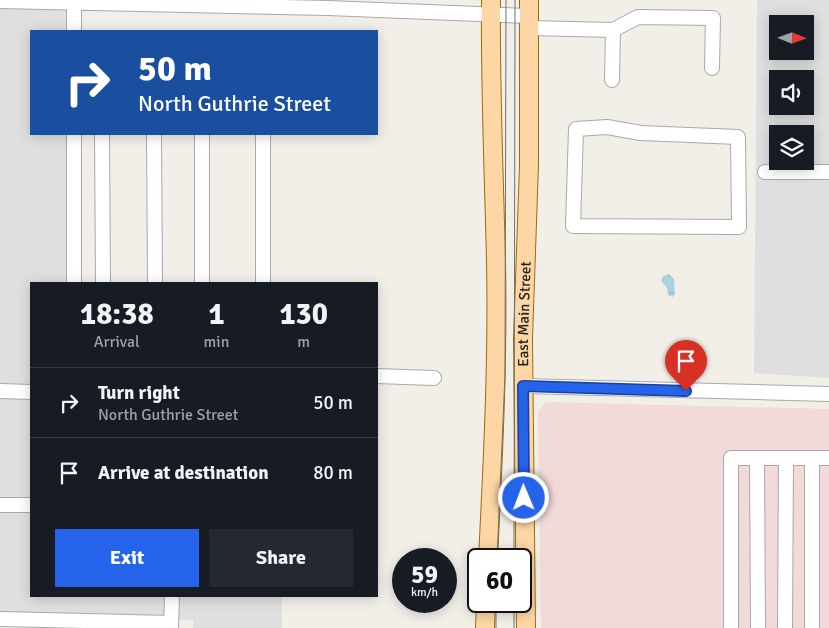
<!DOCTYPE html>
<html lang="en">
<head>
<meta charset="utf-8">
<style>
	:root { --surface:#171b24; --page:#242831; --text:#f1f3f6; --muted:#9ea1a6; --line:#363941; --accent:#2563eb }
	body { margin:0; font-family:Signika,sans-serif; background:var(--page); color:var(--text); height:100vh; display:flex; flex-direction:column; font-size:19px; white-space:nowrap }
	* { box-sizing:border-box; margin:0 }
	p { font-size:16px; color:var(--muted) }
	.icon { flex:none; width:28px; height:28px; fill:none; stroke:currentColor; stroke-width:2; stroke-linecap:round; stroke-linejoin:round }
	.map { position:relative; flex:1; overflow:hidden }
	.details { position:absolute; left:30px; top:282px; width:348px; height:315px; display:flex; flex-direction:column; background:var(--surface); border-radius:0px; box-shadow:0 2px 12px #0003 }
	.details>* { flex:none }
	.banner { position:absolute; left:30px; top:30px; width:348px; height:105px; border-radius:0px; box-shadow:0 2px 12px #0003; background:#1a4fa0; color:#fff; overflow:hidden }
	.needle { width:32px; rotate:91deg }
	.controls { position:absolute; left:769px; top:15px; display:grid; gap:10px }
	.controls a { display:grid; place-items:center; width:45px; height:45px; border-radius:0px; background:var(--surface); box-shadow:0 2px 12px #0003; font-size:25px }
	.speed { position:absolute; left:392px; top:548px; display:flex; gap:10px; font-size:25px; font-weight:700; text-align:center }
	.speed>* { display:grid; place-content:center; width:65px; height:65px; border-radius:50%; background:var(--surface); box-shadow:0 2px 12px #0003; line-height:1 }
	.speed small { font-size:12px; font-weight:400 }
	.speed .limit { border:2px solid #111; border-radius:8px; background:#fff; color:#111 }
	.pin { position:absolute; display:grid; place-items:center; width:42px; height:42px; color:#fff; margin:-51px -21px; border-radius:50% 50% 50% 0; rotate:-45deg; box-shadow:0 0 5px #0007 }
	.pin .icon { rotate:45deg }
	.me { position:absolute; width:55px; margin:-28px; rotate:359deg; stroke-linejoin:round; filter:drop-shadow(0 0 4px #0008) }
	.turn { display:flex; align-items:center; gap:18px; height:105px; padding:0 25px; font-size:22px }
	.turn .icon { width:65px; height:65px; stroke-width:2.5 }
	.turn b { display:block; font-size:35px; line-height:42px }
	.eta { display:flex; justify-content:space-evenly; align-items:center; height:85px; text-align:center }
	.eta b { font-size:30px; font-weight:800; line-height:35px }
	.button { display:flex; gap:10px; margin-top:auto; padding:10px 25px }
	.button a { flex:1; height:58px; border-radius:0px; background:var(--accent); color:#fff; font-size:20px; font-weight:800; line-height:58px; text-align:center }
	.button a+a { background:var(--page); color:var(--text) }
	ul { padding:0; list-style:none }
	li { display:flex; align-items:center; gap:15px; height:70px; padding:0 25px; border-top:1px solid var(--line) }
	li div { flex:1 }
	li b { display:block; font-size:19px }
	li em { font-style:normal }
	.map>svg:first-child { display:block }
</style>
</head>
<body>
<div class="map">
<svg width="829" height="628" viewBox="0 0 829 628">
	<defs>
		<pattern id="water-ripples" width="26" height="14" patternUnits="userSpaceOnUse" patternTransform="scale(1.25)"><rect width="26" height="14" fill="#aad3df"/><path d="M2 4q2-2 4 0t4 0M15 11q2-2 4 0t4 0" fill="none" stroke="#92b5bf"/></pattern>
	</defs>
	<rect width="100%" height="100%" fill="#f2efe9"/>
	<!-- residential -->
	<path fill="#e0dfdf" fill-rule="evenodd" d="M 0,0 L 82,0 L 81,31 L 31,31 L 31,134 L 81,134 L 80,284 L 31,284 L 31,596 L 282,596 L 282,628 L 193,628 L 193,620 L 0,613 Z
		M 757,0 L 829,0 L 829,378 L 754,373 ZM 778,24 L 805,24 L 805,51 L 778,51 ZM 778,79 L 805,79 L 805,106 L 778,106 ZM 778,134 L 805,134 L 805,161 L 778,161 Z"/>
	<!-- commercial -->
	<path fill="#f2dad9" d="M 546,402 L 829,409 L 829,628 L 541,628 L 538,411 Z"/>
	<!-- water -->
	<path fill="url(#water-ripples)" d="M 669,274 L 674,279 L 675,293 L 673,297 L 668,295 L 667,288 L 661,281 L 663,276 Z"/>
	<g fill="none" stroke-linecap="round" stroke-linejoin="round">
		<!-- minor casing -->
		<g stroke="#a9a9a9" stroke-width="16">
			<path id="minor" d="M 0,1 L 328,8 L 529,16
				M 529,28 L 613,30 L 612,80
				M 613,30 L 638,17 L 713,18 L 712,68
				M 74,31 L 74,0
				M 607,127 L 641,133 L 738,137 L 739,227 L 573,226 L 576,129 Z
				M 74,134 L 74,284
				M 102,134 L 103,284
				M 154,134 L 155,284
				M 263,134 L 263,284
				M 765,172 L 829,172
				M 202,284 L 202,134
				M 376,376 L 434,378
				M 523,386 L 829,394
				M 0,391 L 31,392
				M 757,458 L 758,628
				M 812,458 L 812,628
				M 0,505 L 31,505
				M 0,619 L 171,623
				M 171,628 L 172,596
				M 731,628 L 731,458 L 829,458
				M 785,628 L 786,458"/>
		</g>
		<!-- major casing -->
		<g stroke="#a06b00" stroke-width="20">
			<g id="major">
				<path d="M 488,559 C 493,459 498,360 496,261 C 494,174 490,87 491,0"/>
				<path d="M 485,628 L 486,601"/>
				<path id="s1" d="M 526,628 L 523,338 L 529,165 L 529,0"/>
			</g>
		</g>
		<!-- minor -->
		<use href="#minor" stroke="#fff" stroke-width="14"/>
		<!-- major -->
		<use href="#major" stroke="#fcd6a4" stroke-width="18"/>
		<!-- tram -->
		<path stroke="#707070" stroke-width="1" d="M 497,559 L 505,375 L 506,0
			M 514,559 L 515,0
			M 496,628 L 496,601
			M 514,628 L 514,601"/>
	</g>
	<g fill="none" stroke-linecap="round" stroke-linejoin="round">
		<!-- route casing -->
		<g stroke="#184099" stroke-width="12">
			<path id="route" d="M 524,498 L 523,386 L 686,391"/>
		</g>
		<!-- route -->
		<use href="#route" stroke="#2563eb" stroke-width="9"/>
	</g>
	<g text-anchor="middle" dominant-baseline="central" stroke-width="4" stroke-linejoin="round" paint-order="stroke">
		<!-- street labels -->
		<g font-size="15" fill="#222" stroke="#fff">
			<text stroke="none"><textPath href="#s1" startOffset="314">East Main Street</textPath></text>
		</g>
	</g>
</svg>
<div class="controls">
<a><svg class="needle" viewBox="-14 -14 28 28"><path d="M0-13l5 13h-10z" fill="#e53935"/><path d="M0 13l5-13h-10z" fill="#9ea1a6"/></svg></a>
<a><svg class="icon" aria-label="sound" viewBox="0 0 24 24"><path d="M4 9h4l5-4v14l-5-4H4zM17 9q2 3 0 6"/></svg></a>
<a><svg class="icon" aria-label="layers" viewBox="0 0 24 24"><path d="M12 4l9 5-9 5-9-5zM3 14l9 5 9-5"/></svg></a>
</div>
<div class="speed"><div>59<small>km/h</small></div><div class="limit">60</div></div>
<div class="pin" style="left:686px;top:391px;background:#d93025"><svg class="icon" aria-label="arrive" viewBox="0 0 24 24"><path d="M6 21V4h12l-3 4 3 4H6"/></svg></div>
<svg class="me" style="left:524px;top:498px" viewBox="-20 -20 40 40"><circle r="17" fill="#2563eb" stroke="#fff" stroke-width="3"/><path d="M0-11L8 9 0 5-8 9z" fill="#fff"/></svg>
<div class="banner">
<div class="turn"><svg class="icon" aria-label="right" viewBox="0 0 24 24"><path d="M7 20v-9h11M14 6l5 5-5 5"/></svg><div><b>50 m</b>North Guthrie Street</div></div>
</div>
<section class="details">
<div class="eta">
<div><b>18:38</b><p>Arrival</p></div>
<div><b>1</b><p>min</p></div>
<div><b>130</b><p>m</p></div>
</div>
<ul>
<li><svg class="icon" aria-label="right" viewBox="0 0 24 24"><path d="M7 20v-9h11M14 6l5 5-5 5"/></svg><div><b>Turn right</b><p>North Guthrie Street</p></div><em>50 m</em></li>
<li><svg class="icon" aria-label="arrive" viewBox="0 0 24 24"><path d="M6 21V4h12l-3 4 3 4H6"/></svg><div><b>Arrive at destination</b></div><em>80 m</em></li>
</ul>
<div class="button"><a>Exit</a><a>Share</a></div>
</section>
</div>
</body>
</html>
